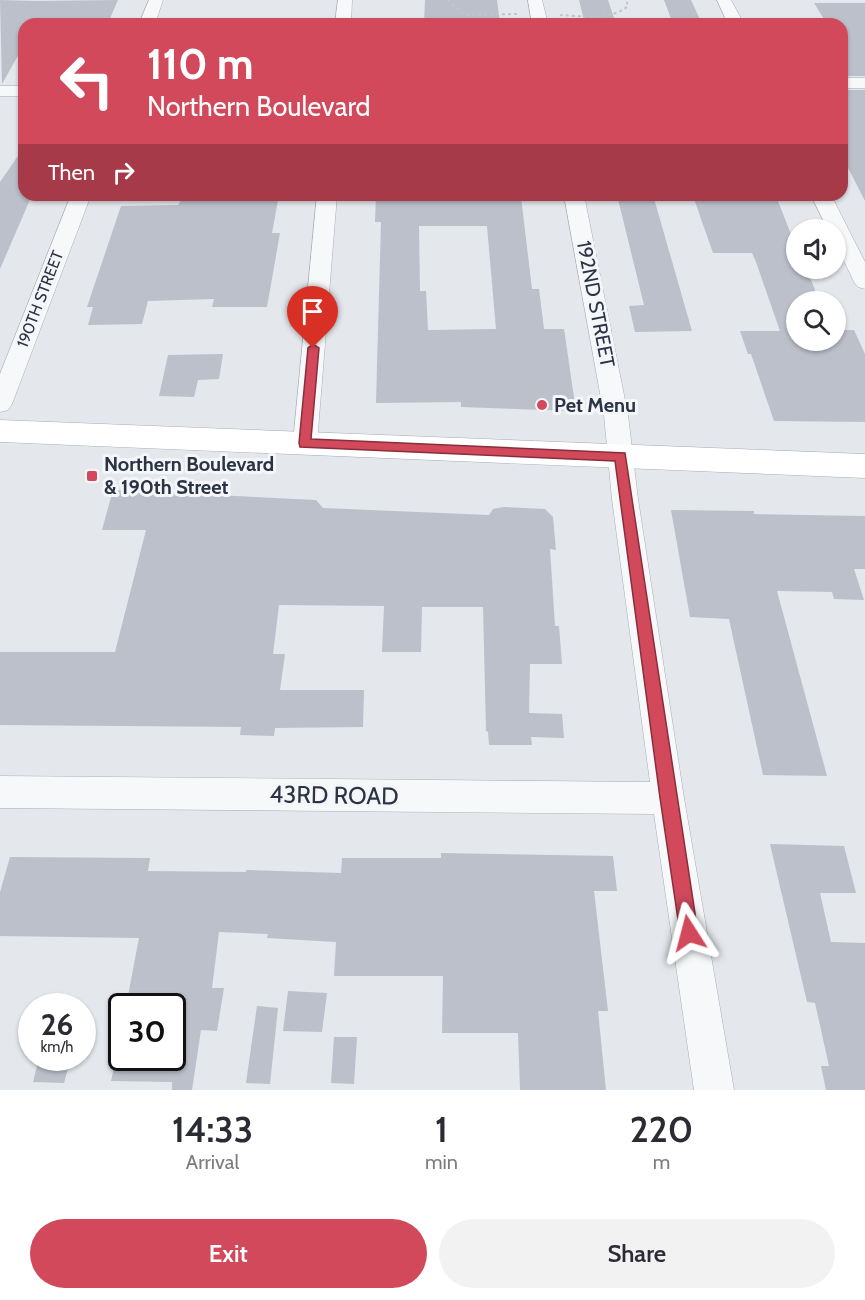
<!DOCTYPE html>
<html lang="en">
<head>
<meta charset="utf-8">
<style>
	:root { --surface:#fff; --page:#f2f2f3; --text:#2b2b33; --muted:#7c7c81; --accent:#d1495b }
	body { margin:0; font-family:Cabin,sans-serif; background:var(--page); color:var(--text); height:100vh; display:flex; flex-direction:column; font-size:22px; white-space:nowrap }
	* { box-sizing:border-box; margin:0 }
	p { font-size:20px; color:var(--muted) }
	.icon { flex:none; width:33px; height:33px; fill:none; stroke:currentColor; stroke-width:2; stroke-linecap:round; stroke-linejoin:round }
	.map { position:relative; height:1090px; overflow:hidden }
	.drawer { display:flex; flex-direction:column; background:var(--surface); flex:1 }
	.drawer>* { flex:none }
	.hud { position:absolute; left:18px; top:18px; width:830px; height:183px; border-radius:18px; box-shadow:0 2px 4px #0004; background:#d1495b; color:#fff; overflow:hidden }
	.fabs { position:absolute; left:786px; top:219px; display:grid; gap:12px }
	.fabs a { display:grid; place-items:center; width:60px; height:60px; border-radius:50%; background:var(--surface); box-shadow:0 2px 4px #0004; font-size:30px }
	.speed { position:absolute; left:18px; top:993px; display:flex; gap:12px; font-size:30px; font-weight:700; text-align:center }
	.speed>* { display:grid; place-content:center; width:78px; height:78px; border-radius:50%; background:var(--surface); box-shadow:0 2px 4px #0004; line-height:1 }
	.speed small { font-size:15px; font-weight:400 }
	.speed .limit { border:3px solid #111; border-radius:9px; background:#fff; color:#111 }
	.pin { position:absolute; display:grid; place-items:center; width:51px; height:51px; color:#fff; margin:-62px -26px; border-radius:50% 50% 50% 0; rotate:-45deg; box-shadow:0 0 6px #0007 }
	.pin .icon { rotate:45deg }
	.me { position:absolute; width:66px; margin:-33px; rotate:351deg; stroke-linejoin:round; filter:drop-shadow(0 0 4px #0008) }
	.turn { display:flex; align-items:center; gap:21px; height:126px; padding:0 30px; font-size:27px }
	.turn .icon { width:78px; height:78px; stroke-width:2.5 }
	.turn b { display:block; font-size:42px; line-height:51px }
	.then { display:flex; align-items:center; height:57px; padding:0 30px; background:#0003; gap:12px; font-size:22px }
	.eta { display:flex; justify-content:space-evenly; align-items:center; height:102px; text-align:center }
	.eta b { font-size:36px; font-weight:600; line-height:42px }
	.primary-button { display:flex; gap:12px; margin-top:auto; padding:12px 30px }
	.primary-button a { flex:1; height:69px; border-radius:36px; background:var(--accent); color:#fff; font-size:24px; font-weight:600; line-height:69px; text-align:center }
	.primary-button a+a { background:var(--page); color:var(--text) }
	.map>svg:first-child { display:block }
</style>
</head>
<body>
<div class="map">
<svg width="865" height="1090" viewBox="0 0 865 1090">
	<rect width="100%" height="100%" fill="#e4e7ec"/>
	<!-- building -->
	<path fill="#bbc0ca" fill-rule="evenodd" d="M 0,0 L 37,1 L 118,0 L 108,23 L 24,24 L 24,45 L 2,84 Z
		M 425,0 L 497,0 L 500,24 L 424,24 Z
		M 579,0 L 608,0 L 616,24 L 585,24 Z
		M 664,0 L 691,0 L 702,24 L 673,24 Z
		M 814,3 L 865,3 L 865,76 L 842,76 L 842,24 L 827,24 Z
		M 842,90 L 865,90 L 865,201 L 842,156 Z
		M 24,147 L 24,195 L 32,195 L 0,269 L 0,182 Z
		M 184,195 L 279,195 L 272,233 L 280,233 L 267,307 L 212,307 L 214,299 L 148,301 L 142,324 L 88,325 L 93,307 L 87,307 L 121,206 L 178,205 Z
		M 376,195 L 521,197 L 532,289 L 539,289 L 544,329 L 564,329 L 576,411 L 461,407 L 461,402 L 376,403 L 381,222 L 375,222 ZM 419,226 L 487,226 L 496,329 L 428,330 L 426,291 L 420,291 Z
		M 617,195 L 653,195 L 692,331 L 635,332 L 629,306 L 644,305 Z
		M 693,196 L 776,196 L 796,247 L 796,268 L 806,268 L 820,302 L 796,302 L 796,340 L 836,340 L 836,330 L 854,330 L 865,354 L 865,422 L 774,421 L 751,354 L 748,354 L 740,331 L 780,331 L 756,262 L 752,253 L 713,253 Z
		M 223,354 L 219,379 L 198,380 L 194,397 L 159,396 L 168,355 Z
		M 113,490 L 316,500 L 323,508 L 489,515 L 493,509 L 504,507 L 545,509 L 553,517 L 556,550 L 550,549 L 555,626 L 559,626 L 562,664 L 530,664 L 529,713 L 562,714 L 564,738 L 531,737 L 532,745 L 489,745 L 488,732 L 486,731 L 483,607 L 422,607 L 421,652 L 382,652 L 384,606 L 279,605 L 273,654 L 285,654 L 280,690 L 364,690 L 363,727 L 275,728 L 274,736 L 240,735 L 241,727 L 0,725 L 0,652 L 115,652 L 146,530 L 102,530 Z
		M 671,510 L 754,511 L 754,514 L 865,516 L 865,569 L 854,569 L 864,600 L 834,599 L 832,592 L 777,591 L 827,776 L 763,775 L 729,619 L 690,617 Z
		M 770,844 L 844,846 L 856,893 L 820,893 L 831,942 L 865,943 L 865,1090 L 826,1090 L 821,1066 L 829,1066 L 815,1003 L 807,1002 Z
		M 441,853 L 613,856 L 617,891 L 594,891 L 608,1011 L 598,1011 L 606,1090 L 520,1090 L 518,1033 L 442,1033 L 443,976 L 334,976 L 336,942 L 267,938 L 268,934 L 219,932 L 212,988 L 224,988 L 217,1031 L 201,1030 L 192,1090 L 172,1090 L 172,1082 L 111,1081 L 116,1058 L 172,1058 L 172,1006 L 126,1006 L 139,938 L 0,936 L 0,892 L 10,857 L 150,858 L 148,871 L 246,872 L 246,870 L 341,873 L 342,858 L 441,858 Z
		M 288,991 L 327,993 L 322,1032 L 283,1031 Z
		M 257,1006 L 278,1008 L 270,1084 L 246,1083 Z
		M 334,1037 L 357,1037 L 354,1084 L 331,1083 Z
		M 39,1058 L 71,1058 L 64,1083 L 33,1082 Z"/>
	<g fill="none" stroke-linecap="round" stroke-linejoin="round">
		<!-- minor casing -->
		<g stroke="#a9aeb7" stroke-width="1">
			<path id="minor" d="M 149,0 L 163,0 L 155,24 L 139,24 Z
				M 338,0 L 352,0 L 351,24 L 335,24 Z
				M 528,0 L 542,0 L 548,24 L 532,24 Z
				M 717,0 L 731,0 L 744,24 L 728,24 Z
				M 842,78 L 865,78 L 865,88 L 842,88 Z
				M 0,86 L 24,86 L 24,96 L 0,96 Z
				M 71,195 L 91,195 L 12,404 L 8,410 L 0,412 L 0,374 Z
				M 317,195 L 337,195 L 317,443 L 314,449 L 305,452 L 296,449 L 293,443 Z
				M 564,195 L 584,195 L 628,415 L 638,499 L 684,798 L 734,1090 L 694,1090 L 654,814 L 0,808 L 0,776 L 650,782 L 612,499 L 604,415 Z
				M 811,195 L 831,195 L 865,262 L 865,289 L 858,287 L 854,282 L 836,244 L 836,230 L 828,230 Z"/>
		</g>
		<!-- primary casing -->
		<g stroke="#a3abb8" stroke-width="1">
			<path id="primary" d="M 0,420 L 865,454 L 865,478 L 0,442 Z"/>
		</g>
		<!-- path -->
		<path stroke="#c2c5cb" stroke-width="2" stroke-dasharray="3 3" stroke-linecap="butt" d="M 448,0 L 464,15 L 517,14
			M 560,15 C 581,16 611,21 628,6 L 626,0"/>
		<!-- minor -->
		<use href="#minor" fill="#f7f8fa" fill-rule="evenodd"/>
		<!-- primary -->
		<use href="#primary" fill="#fff" fill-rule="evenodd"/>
	</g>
	<!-- route -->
	<path fill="#d1495b" stroke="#882f3b" stroke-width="1.5" d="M 313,344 L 319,348 L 311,439 L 625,453 L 698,933 L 696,939 L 689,942 L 683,939 L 680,933 L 660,798 L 615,461 L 300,447 L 299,443 L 308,348 Z"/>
	<!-- markers -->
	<g fill="#d1495b" stroke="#f4f6f9" stroke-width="2">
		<circle cx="542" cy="405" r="6"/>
		<rect x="86" y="470" width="12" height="12" rx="3"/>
	</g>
	<g text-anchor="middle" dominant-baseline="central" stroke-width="6" stroke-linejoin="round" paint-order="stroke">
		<!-- far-street labels -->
		<g font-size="16" fill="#2b3445" stroke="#f4f6f9">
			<text transform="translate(40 299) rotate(-69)">190TH STREET</text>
		</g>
		<!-- street labels -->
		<g font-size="20" fill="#2b3445" stroke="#f4f6f9">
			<text transform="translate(596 304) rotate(79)">192ND STREET</text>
		</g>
		<!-- poi labels -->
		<g font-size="20" font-weight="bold" fill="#2b3445" stroke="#f4f6f9" text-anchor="start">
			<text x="554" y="405">Pet Menu</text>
			<text x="104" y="464">Northern Boulevard<tspan x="104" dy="23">&amp; 190th Street</tspan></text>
		</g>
		<!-- near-street labels -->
		<g font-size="24" fill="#2b3445" stroke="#f4f6f9">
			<text transform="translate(334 795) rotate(1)">43RD ROAD</text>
		</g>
	</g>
</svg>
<div class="fabs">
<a><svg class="icon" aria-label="sound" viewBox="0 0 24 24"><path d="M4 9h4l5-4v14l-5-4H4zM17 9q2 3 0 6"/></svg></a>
<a><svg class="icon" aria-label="search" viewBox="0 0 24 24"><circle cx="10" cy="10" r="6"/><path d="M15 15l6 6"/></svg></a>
</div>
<div class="speed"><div>26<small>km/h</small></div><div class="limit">30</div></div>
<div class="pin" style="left:313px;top:348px;background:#d93025"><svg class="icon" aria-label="arrive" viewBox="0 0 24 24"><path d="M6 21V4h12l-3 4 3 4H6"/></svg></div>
<svg class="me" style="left:689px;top:933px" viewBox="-20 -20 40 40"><path d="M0-17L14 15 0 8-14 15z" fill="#d1495b" stroke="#fff" stroke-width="4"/></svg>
<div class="hud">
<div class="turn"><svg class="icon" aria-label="left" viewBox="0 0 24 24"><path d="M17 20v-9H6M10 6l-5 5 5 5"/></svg><div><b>110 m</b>Northern Boulevard</div></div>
<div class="then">Then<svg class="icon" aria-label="right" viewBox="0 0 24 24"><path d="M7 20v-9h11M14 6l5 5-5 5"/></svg></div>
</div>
</div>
<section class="drawer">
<div class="eta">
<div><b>14:33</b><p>Arrival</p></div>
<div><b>1</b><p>min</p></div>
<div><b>220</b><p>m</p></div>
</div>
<div class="primary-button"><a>Exit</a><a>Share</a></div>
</section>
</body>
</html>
